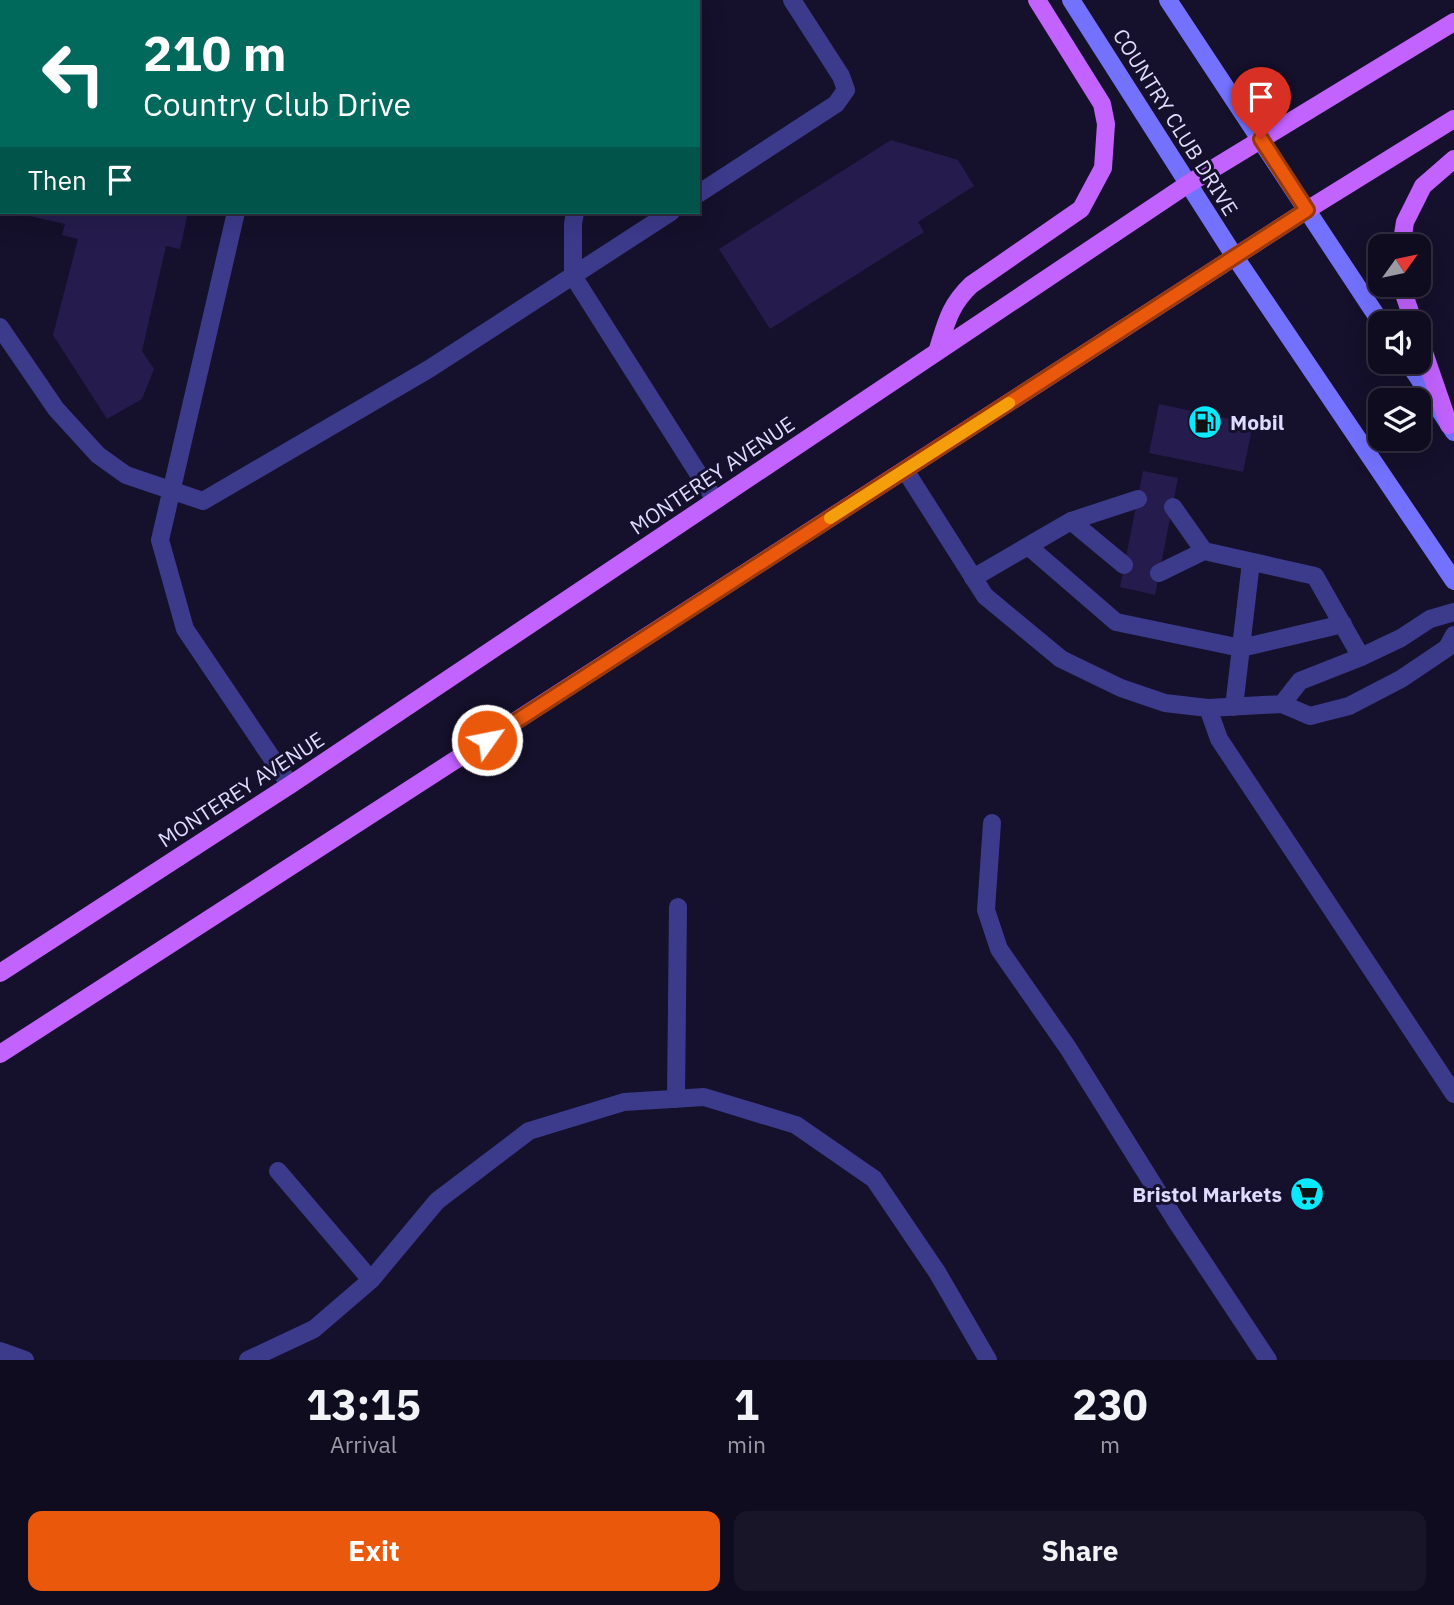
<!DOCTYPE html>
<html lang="en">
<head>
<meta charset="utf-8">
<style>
	:root { --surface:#100c20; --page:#191529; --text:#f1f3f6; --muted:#9c9ba5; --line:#302c3e; --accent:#ea580c }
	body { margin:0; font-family:"IBM Plex Sans",sans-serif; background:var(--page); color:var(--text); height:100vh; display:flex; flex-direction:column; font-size:26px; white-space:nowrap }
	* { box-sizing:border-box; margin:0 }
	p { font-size:23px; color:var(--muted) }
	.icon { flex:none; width:38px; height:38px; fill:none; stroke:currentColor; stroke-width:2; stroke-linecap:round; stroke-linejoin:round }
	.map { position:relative; height:1360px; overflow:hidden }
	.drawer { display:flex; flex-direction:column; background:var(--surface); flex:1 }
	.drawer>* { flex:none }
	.guide { position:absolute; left:0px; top:0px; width:700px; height:214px; box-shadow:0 7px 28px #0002,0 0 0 2px var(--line); background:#00695c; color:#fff; overflow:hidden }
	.needle { width:46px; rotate:57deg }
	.buttons { position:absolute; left:1368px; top:234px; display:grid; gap:14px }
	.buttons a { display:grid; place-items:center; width:63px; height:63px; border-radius:14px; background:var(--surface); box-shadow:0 7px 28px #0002,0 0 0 2px var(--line); font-size:35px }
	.pin { position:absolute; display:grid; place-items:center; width:60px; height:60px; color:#fff; margin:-72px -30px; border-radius:50% 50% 50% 0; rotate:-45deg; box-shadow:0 0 7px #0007 }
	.pin .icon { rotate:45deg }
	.me { position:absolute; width:77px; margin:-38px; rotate:57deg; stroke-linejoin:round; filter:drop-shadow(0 0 5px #0008) }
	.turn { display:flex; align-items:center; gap:24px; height:147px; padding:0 28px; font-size:32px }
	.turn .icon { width:91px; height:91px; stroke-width:2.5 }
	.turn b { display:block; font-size:49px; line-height:60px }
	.then { display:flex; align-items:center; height:66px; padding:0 28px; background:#0003; gap:14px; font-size:26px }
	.eta { display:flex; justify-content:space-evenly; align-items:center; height:119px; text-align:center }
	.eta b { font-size:42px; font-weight:700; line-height:49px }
	.button { display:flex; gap:14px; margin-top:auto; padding:14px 28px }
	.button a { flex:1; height:80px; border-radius:14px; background:var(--accent); color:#fff; font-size:28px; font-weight:700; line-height:80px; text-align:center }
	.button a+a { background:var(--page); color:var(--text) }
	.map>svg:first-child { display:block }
</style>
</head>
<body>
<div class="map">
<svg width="1454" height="1360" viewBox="0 0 1454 1360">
	<rect width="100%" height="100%" fill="#15102b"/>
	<!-- building -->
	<path fill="#251c4d" d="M 891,140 L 958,160 L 974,186 L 918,222 L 924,232 L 770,329 L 719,249 Z
		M 12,212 L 188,212 L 180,249 L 166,246 L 142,351 L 154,369 L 142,399 L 107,419 L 53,335 L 78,239 L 62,235 L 65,224 Z
		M 1159,404 L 1253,424 L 1243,472 L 1149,453 Z
		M 1143,471 L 1178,478 L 1155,595 L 1120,587 Z"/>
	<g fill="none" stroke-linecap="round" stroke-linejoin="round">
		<!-- service -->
		<path stroke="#3c3a8b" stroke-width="18" d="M 284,2 L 285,0
			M 621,2 L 621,0
			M 698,194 L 836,104 L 846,90 L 841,76 L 792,0
			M 236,212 L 160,540 L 185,629 L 290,785
			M 575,212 L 573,224 L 573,276 L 715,500
			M 0,327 L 56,409 L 98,455 L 126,475 L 203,501 L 429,369 L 671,212
			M 905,470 L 985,596 L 1061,659 L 1121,688 L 1165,703 L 1208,708 L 1282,704 L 1310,716 L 1349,706 L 1401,679 L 1447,648 L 1454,635
			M 1173,507 L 1204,551
			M 1071,521 L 1138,499
			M 1028,546 L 1116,622 L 1241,648 L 1343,624
			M 1159,573 L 1204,551 L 1315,576 L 1361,657
			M 973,578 L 1071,521 L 1124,565
			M 1282,704 L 1300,681 L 1361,657 L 1401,638 L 1430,619 L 1454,612
			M 1234,707 L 1251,562
			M 1208,708 L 1219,739 L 1454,1094
			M 992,823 L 986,910 L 999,949 L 1068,1048 L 1176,1221 L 1268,1360"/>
		<!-- minor -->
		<path stroke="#3c3a8b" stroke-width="18" d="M 676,1099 L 678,907
			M 278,1171 L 371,1280
			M 0,1351 L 25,1360
			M 248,1360 L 314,1329 L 371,1280 L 437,1201 L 529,1131 L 624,1102 L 704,1097 L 796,1125 L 874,1179 L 937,1272 L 988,1360"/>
		<!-- secondary -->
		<path stroke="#7372ff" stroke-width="18" d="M 1071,0 L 1235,257 L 1454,581
			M 1168,0 L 1382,324
			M 1408,362 L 1454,432"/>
		<!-- primary -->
		<path stroke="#c262ff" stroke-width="18" d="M 1401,247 L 1405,222 L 1423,186 L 1454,159
			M 1401,285 L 1414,324
			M 1419,338 L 1449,425
			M 937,352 C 946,324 949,306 971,285 L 1081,209 L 1103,168 L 1106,124 L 1102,104 L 1037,0
			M 0,973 L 290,785 L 1188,184 L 1454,22
			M 0,1054 L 1307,210 L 1454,119"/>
	</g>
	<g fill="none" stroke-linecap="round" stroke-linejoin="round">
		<!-- route casing -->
		<g stroke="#983908" stroke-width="18">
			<path id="route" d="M 487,740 L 1307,210 L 1261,139"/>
		</g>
		<!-- route -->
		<use href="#route" stroke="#ea580c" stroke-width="12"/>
		<!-- slow -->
		<path stroke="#f59e0b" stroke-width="12" d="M 830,518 L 1009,403"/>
	</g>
	<!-- icons -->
	<defs>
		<g id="fuel-disc" transform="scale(1.75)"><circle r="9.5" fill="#07eaff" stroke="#15102b"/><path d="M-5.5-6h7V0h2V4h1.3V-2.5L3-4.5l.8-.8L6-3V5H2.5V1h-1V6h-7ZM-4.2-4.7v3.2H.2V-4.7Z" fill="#111"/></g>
		<g id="supermarket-disc" transform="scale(1.75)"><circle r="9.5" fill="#07eaff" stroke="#15102b"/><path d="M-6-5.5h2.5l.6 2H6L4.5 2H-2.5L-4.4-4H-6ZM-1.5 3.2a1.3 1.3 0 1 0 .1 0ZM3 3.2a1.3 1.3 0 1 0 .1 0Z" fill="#111"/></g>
	</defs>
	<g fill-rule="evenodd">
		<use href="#fuel-disc" x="1205" y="422"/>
		<use href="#supermarket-disc" x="1307" y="1194"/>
	</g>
	<g text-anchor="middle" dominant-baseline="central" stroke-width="6" stroke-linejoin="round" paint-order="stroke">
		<!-- street labels -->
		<g font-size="21" fill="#dedbff" stroke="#15102b">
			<text transform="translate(1176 122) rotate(58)">COUNTRY CLUB DRIVE</text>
			<text transform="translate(712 475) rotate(-34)">MONTEREY AVENUE</text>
			<text transform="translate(241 789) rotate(-33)">MONTEREY AVENUE</text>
		</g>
		<!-- poi labels -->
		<g font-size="21" font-weight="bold" fill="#dedbff" stroke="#15102b" text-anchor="start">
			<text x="1230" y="422">Mobil</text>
			<text x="1282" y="1194" text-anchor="end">Bristol Markets</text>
		</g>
	</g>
</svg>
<div class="buttons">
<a><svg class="needle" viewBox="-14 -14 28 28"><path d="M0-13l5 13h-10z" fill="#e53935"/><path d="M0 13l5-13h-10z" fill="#9c9ba5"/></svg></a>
<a><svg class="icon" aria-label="sound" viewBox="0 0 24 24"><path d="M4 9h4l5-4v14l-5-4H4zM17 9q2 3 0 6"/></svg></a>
<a><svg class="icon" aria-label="layers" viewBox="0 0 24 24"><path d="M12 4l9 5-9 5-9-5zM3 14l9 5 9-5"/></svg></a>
</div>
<div class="pin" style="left:1261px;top:139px;background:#d93025"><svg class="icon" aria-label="arrive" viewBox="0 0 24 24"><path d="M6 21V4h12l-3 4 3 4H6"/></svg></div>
<svg class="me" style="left:487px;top:740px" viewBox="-20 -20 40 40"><circle r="17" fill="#ea580c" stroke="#fff" stroke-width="3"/><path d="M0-11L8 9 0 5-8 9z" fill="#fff"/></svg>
<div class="guide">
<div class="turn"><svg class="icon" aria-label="left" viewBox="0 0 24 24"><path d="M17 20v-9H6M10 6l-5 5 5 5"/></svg><div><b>210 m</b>Country Club Drive</div></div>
<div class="then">Then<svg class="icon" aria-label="arrive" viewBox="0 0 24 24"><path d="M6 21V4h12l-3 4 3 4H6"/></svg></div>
</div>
</div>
<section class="drawer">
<div class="eta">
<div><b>13:15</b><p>Arrival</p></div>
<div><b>1</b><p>min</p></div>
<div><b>230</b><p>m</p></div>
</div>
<div class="button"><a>Exit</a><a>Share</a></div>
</section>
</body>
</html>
